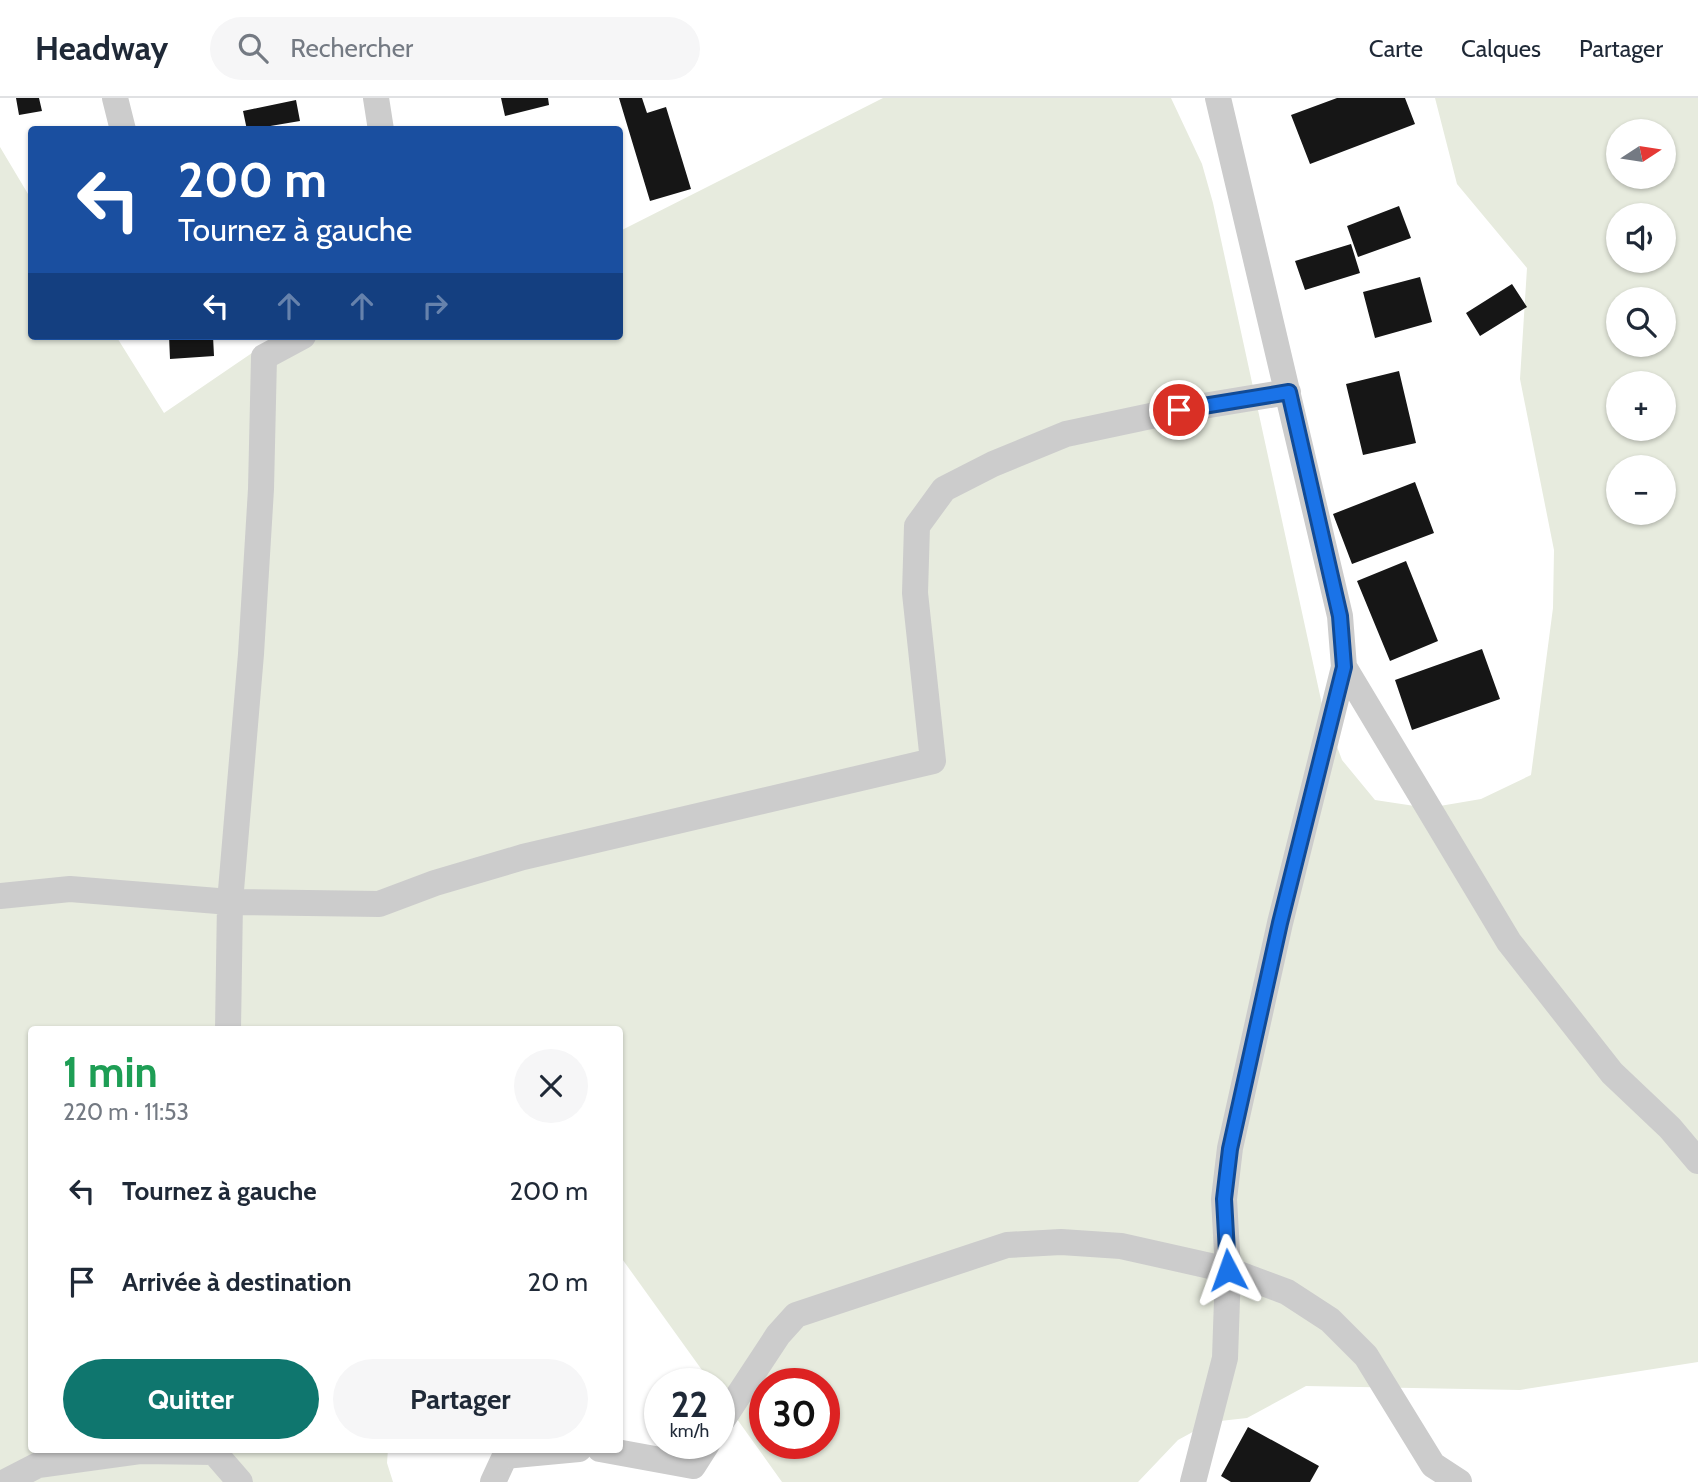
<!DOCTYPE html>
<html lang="fr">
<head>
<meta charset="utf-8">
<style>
	:root { --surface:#fff; --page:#f6f6f7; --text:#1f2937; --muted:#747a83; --line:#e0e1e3; --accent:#0f766e }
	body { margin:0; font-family:Cabin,sans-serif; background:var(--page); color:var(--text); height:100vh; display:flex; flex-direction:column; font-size:26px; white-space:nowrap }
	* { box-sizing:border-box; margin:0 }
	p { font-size:23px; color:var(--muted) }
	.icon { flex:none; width:38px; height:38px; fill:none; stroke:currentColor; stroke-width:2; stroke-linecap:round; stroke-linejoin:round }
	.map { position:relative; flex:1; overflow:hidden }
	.details { position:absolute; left:28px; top:928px; width:595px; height:427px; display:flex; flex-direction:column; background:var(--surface); border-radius:7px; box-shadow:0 2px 5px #0004 }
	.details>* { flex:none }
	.top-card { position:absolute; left:28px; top:28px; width:595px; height:214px; border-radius:7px; box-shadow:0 2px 5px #0004; background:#1a4fa0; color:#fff; overflow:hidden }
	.needle { width:46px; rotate:78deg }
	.controls { position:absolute; left:1606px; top:21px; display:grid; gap:14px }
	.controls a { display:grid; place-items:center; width:70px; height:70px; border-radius:50%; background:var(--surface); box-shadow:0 2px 5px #0004; font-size:35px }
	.speed { position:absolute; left:644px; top:1270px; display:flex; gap:14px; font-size:35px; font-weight:700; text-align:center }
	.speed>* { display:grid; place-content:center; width:91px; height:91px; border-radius:50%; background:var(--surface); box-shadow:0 2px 5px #0004; line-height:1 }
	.speed small { font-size:18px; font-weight:400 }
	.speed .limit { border:10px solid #d22; background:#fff; color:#111 }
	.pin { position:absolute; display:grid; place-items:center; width:60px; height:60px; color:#fff; margin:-30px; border:4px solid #fff; border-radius:50%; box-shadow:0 2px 7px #0007 }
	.me { position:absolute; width:77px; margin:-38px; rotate:356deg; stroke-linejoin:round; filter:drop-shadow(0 0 5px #0008) }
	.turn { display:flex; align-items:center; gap:24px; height:147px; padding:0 35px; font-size:32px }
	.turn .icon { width:91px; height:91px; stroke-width:2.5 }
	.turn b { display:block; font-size:49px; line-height:60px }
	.lanes { display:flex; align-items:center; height:66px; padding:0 35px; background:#0003; justify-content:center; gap:35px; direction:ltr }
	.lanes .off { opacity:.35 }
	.round { display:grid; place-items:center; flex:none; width:74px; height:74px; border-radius:37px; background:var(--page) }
	.head { display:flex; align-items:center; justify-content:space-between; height:119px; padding:0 35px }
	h1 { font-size:42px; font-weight:800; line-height:52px; color:#1e9e55 }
	.action { display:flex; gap:14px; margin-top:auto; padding:14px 35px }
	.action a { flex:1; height:80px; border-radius:42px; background:var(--accent); color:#fff; font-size:28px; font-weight:800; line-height:80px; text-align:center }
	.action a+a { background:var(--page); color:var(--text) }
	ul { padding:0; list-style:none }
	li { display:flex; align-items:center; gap:21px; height:91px; padding:0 35px }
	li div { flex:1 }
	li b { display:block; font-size:26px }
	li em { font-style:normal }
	header { display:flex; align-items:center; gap:42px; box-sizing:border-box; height:98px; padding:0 35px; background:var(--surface); border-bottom:2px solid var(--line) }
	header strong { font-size:33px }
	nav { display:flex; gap:38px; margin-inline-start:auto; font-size:24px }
	.search { width:490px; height:63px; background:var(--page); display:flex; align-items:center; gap:18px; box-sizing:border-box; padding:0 24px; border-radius:38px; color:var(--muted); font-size:26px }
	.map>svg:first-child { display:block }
</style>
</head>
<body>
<header>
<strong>Headway</strong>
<div class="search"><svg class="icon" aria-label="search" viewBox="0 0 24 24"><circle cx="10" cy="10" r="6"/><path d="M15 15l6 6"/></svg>Rechercher</div>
<nav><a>Carte</a><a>Calques</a><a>Partager</a></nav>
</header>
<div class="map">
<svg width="1698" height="1384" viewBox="0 0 1698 1384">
	<rect width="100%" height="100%" fill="#fff"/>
	<!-- green -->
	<path fill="#e7ebde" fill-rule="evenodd" d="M 883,0 L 1171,0 L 1202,66 L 1213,105 L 1323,611 L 1342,662 L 1375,702 L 1428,710 L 1481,701 L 1531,677 L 1553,510 L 1554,452 L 1520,281 L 1527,170 L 1457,86 L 1435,0 L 1698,0 L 1698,1264 L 1520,1292 L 1306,1288 L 1247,1320 L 1211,1324 L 1178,1342 L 1138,1384 L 782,1384 L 719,1296 L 719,1286 L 712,1286 L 620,1158 L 620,931 L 32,931 L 32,1351 L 388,1351 L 387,1365 L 393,1384 L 0,1384 L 0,49 L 31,101 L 32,238 L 116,238 L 164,315 L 277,238 L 620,238 L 620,133 ZM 1619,33 L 1664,33 L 1664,79 L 1619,79 ZM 1619,117 L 1664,117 L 1664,163 L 1619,163 ZM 1619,201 L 1664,201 L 1664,247 L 1619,247 ZM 1619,285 L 1664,285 L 1664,331 L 1619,331 ZM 1619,369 L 1664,369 L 1664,415 L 1619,415 ZM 765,1286 L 824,1286 L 824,1346 L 765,1346 Z"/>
	<!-- building -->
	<path fill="#161616" d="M 16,0 L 39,0 L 42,13 L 19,17 Z
		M 501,0 L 548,0 L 549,7 L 505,18 Z
		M 619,0 L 642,0 L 647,15 L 666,9 L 691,91 L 650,103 Z
		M 1337,0 L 1405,0 L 1415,26 L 1310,66 L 1291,17 Z
		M 296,2 L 300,23 L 247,32 L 243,13 Z
		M 1399,108 L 1411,140 L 1358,159 L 1347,128 Z
		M 1351,146 L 1360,175 L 1305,192 L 1295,163 Z
		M 1420,179 L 1432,224 L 1375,240 L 1363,194 Z
		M 1512,186 L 1527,209 L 1480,238 L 1466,215 Z
		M 169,238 L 213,238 L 214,258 L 170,261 Z
		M 1399,273 L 1416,345 L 1363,357 L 1346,286 Z
		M 1415,384 L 1434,435 L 1352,466 L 1333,416 Z
		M 1406,463 L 1438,543 L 1390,563 L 1357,483 Z
		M 1482,551 L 1500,601 L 1412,632 L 1395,582 Z
		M 1248,1329 L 1319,1368 L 1310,1384 L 1231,1384 L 1221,1378 Z"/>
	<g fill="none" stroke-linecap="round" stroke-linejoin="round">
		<!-- minor -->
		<path stroke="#ccc" stroke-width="26" d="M 115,0 L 123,32
			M 376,0 L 381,32
			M 1344,569 L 1509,844 L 1612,975 L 1670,1030 L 1698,1063
			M 0,798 L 70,791 L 230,804 L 379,806 L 435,785 L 523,759 L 933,663 L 915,495 L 917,428 L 944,391 L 993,366 L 1066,336 L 1179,312 L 1288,294
			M 228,931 L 230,804 L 251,556 L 261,391 L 264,259 L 303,238
			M 719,1327 L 778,1237 L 796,1217 L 1007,1147 L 1061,1144 L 1121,1148 L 1228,1172 L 1287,1194 L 1330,1222 L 1366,1258 L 1433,1367 L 1459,1384
			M 600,1351 L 693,1368 L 707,1346
			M 5,1384 L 38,1367 L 140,1353 L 214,1354 L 240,1384
			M 493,1384 L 505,1358 L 579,1351
			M 1193,1384 L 1225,1260 L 1228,1172 L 1224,1101 L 1230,1050 L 1280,825 L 1344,569 L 1340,518 L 1218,0"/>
	</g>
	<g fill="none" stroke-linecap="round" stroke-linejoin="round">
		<!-- route casing -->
		<g stroke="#114b97" stroke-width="18">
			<path id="route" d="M 1179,312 L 1289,294 L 1340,518 L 1344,569 L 1280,825 L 1230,1051 L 1224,1101 L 1228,1172"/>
		</g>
		<!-- route -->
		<use href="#route" stroke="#1a73e8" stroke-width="12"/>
	</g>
</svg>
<div class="controls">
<a><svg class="needle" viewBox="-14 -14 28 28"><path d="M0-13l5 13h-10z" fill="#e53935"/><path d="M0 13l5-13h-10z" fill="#747a83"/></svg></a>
<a><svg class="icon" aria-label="sound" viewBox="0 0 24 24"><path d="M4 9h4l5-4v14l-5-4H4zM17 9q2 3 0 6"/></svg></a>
<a><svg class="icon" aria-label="search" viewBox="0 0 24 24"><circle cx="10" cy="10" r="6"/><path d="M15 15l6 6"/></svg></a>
<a>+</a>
<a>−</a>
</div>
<div class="speed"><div>22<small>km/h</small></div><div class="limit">30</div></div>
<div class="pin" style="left:1179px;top:312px;background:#d93025"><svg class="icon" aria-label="arrive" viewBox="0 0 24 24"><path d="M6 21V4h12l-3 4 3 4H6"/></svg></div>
<svg class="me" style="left:1228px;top:1172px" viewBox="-20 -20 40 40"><path d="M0-17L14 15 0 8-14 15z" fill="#1a73e8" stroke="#fff" stroke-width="4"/></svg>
<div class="top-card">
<div class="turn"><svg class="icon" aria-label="left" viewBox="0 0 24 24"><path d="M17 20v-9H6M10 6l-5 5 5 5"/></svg><div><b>200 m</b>Tournez à gauche</div></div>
<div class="lanes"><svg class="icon" aria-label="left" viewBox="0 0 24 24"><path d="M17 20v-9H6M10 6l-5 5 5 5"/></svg><svg class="icon off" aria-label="ahead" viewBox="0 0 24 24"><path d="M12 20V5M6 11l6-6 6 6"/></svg><svg class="icon off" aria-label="ahead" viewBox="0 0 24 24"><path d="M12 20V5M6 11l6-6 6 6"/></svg><svg class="icon off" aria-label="right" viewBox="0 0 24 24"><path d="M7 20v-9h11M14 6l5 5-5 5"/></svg></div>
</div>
<section class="details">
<div class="head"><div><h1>1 min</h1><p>220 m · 11:53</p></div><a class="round"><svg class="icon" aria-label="close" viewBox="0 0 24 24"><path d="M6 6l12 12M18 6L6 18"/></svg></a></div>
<ul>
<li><svg class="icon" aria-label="left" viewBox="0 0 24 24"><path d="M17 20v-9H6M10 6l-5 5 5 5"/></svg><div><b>Tournez à gauche</b></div><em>200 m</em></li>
<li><svg class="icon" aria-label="arrive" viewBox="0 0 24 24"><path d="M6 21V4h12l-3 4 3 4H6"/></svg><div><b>Arrivée à destination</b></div><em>20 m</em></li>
</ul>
<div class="action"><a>Quitter</a><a>Partager</a></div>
</section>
</div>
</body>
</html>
